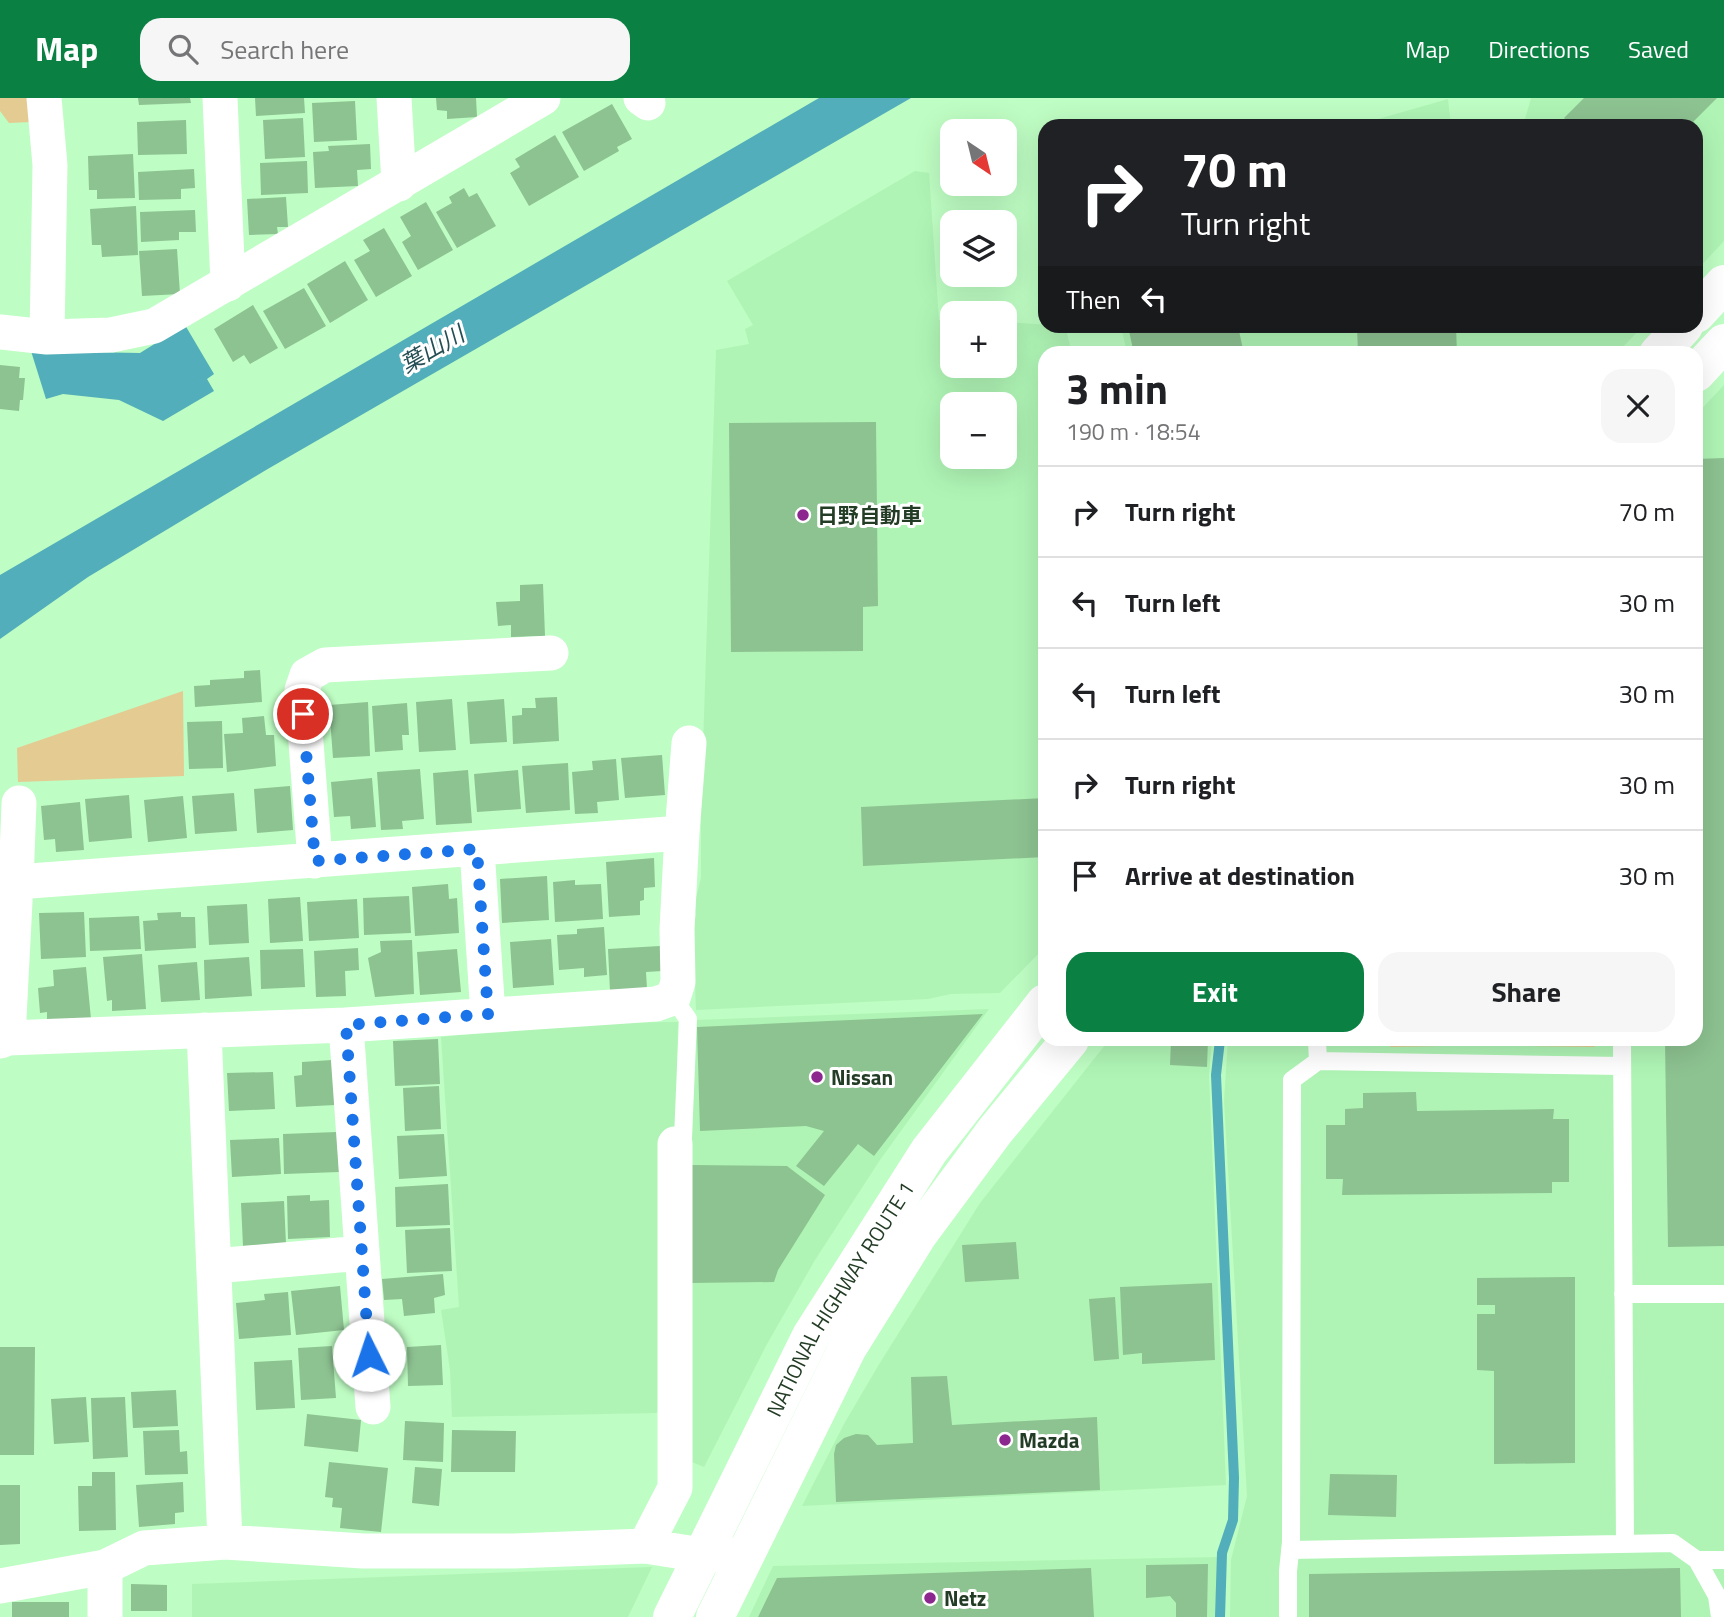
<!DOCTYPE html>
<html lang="en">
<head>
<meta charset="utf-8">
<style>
	:root { --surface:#fff; --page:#f6f6f6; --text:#202124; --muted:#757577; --line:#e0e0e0; --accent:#0b8043 }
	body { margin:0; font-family:"Titillium Web","Noto Sans JP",sans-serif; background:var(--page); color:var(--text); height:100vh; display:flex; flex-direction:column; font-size:26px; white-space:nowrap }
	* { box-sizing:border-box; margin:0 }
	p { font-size:23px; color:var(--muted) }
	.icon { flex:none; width:38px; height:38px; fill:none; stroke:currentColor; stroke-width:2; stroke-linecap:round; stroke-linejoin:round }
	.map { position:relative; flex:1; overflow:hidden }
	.side { position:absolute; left:1038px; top:248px; width:665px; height:700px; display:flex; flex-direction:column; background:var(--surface); border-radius:21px; box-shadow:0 7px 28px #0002 }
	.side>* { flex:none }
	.guide { position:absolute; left:1038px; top:21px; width:665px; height:214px; border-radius:21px; box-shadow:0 7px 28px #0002; background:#202124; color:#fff; overflow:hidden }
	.needle { width:46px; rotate:145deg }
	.tools { position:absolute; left:940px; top:21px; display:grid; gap:14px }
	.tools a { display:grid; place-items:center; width:77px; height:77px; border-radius:14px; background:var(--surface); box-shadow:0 7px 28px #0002; font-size:35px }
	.pin { position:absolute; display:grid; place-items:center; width:60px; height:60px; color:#fff; margin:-30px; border:4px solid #fff; border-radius:50%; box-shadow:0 2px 7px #0007 }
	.me { position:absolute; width:77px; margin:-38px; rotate:356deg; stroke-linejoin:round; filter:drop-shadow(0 0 5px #0008) }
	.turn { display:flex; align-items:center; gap:24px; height:147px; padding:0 28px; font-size:32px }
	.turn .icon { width:91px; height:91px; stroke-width:2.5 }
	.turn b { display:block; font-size:49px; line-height:60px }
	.then { display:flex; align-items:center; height:66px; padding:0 28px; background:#0003; gap:14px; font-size:26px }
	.round { display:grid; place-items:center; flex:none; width:74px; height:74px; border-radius:21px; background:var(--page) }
	.overview { display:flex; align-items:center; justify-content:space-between; height:119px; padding:0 28px }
	h1 { font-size:42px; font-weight:700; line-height:52px }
	.cta { display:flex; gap:14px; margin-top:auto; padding:14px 28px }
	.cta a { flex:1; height:80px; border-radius:21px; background:var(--accent); color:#fff; font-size:28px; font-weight:700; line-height:80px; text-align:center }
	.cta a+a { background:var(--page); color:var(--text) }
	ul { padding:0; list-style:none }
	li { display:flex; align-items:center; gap:21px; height:91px; padding:0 28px; border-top:2px solid var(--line) }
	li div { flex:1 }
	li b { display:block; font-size:26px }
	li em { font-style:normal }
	header { display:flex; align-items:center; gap:42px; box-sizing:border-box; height:98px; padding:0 35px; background:var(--accent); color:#fff }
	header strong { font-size:33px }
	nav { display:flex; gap:38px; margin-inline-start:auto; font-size:24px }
	.search { width:490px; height:63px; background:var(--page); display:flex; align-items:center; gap:18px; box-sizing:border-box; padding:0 24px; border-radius:21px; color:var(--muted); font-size:26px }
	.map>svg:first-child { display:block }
</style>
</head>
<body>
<header>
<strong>Map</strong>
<div class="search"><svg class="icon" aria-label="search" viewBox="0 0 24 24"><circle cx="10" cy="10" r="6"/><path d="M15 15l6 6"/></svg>Search here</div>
<nav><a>Map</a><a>Directions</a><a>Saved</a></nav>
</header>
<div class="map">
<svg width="1724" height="1519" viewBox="0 0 1724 1519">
	<rect width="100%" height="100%" fill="#befdc3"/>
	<!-- built -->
	<path fill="#aff4b5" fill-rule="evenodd" d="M 1531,0 L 1724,0 L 1724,143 L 1696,173 L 1696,28 L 1523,28 Z
		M 1448,1 L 1451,28 L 1350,28 L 1378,21 Z
		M 915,73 L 929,75 L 939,222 L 952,223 L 952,268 L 1004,268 L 1005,224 L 1065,228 L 1072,255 L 1045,256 L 1045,849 L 1000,895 L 951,896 L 928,901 L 696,912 L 693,829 L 696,817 L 694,808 L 701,780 L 701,709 L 716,252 L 749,246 L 745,231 L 753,227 L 727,183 ZM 952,306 L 1004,306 L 1004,359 L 952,359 Z
		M 1121,228 L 1643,228 L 1616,256 L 1127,255 Z
		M 1724,287 L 1724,1519 L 1230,1519 L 1231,1462 L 1247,1398 L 1224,1003 L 1228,942 L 1696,942 L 1696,317 Z
		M 989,911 L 880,1062 L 815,1162 L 766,1248 L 704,1369 L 687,1362 L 684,1203 L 696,922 Z
		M 678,924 L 676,1038 L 662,1311 L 656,1315 L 452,1319 L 450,1272 L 441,1212 L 459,1209 L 441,939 L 570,925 Z
		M 1109,942 L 1212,942 L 1209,977 L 1226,1387 L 802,1408 L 844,1326 L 878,1268 L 980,1105 Z
		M 1218,1459 L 1215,1519 L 749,1519 L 773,1468 Z
		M 652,1469 L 628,1519 L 192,1519 L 192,1486 Z"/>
	<!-- green -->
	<path fill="#e4cb92" d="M 0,0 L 29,0 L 31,24 L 9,25 L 0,13 Z
		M 183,593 L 184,678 L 18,684 L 17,650 Z
		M 1384,942 L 1496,942 L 1492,947 L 1391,949 Z
		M 1522,942 L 1602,942 L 1594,949 L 1526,948 Z"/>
	<!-- water -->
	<path fill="#51aeba" d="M 819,0 L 911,0 L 266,372 L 88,479 L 0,541 L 0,477 Z
		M 185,227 L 214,276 L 207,281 L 214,293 L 163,323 L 119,302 L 63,296 L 46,301 L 31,253 L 140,255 Z"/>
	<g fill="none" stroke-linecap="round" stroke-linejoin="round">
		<!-- stream -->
		<path stroke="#51aeba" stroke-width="10" d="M 1220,942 L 1216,977 L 1234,1380 L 1233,1422 L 1222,1455 L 1220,1519"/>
	</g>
	<!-- building -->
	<path fill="#8dc291" d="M 138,0 L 190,0 L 191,5 L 139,7 Z
		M 255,0 L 304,0 L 305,15 L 256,18 Z
		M 436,0 L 476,0 L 477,19 L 447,21 L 447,13 L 437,12 Z
		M 1584,0 L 1717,0 L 1689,28 L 1573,28 L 1564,20 Z
		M 355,3 L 357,42 L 314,44 L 312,5 Z
		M 612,6 L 632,41 L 617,49 L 619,53 L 584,73 L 562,34 Z
		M 303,20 L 305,59 L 265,61 L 263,22 Z
		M 186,22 L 187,56 L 138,57 L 137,24 Z
		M 555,37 L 579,79 L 529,108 L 510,75 L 520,69 L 515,61 Z
		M 370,46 L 371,71 L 357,72 L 358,88 L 315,90 L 313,54 L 329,53 L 328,48 Z
		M 133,56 L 135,100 L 97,101 L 97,92 L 89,92 L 88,58 Z
		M 307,63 L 308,95 L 261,97 L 260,65 Z
		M 194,71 L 195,90 L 181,91 L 181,101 L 139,102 L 138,74 Z
		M 464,90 L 469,99 L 477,95 L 496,128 L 457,150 L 436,114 L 452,105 L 449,99 Z
		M 286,99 L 288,129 L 277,129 L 278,136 L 249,137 L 247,101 Z
		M 426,104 L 453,152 L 418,172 L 402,144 L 411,138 L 400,119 Z
		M 136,108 L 138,157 L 102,159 L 101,147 L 92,147 L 90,111 Z
		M 195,112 L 196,134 L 179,134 L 179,142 L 141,144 L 140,114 Z
		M 384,130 L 412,178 L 376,199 L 354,162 L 370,153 L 363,142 Z
		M 177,151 L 180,196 L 142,198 L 139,153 Z
		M 345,163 L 368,202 L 330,225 L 307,186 Z
		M 304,190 L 326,228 L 285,251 L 263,213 Z
		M 253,207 L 278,250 L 250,266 L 244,257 L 233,264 L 214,231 Z
		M 1128,228 L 1238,228 L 1244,256 L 1134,256 Z
		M 1357,228 L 1456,228 L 1457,256 L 1358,256 Z
		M 0,267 L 20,269 L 19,280 L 25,280 L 23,302 L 20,302 L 19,313 L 0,311 Z
		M 876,324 L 878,508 L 863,509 L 863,553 L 731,554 L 729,325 Z
		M 1724,360 L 1724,1148 L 1668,1149 L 1665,942 L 1696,942 L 1696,361 Z
		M 543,486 L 545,538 L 511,539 L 511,527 L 498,528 L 496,504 L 520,503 L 520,487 Z
		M 260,572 L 262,604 L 195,609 L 194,588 L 210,587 L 210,582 L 244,580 L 244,573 Z
		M 557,599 L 559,643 L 513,646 L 512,618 L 522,617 L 522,610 L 536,610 L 535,600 Z
		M 452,601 L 456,652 L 419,654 L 416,604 Z
		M 504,601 L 507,644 L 470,646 L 467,604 Z
		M 368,604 L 370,658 L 333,660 L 329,607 Z
		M 407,605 L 409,637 L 402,637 L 403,652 L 375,654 L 372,608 Z
		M 264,618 L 266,637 L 274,637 L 276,668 L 227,674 L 224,636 L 243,635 L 242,620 Z
		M 222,623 L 223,670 L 189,671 L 187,624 Z
		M 662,657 L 665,697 L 625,700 L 621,660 Z
		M 616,661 L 619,702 L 597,704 L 598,715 L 575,716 L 572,674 L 593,672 L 592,663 Z
		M 568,665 L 570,712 L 526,715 L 522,668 Z
		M 420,671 L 424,721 L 402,723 L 403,731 L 381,732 L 377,674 Z
		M 468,672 L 472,725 L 436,727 L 433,675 Z
		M 518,672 L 521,711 L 477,714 L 474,676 Z
		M 372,680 L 376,729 L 351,731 L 350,718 L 334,719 L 331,684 Z
		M 290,688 L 293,732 L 257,735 L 254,691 Z
		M 234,695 L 237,733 L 195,736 L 192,698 Z
		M 129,697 L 132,740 L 89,744 L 85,701 Z
		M 183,698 L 187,740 L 148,744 L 144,702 Z
		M 1045,700 L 1045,759 L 863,768 L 861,709 Z
		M 80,704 L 84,752 L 56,754 L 55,741 L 44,742 L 41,708 Z
		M 654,760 L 655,789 L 644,790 L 644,802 L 640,803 L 640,817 L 609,819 L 606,764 Z
		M 547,778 L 549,822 L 502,825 L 500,781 Z
		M 575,782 L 575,787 L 601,786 L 603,821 L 555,824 L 553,784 Z
		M 448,786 L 449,801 L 457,800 L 459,835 L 415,838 L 412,789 Z
		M 409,798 L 411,835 L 364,837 L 363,800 Z
		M 300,799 L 303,843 L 270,845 L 268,801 Z
		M 357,801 L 359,840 L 309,843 L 307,804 Z
		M 247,806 L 249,845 L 209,847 L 207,808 Z
		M 84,814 L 86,859 L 41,861 L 39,815 Z
		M 181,814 L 181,819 L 195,819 L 196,850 L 145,853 L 143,823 L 158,822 L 157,815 Z
		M 139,818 L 141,851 L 90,853 L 89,820 Z
		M 604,829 L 607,877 L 584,879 L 584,870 L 559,872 L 557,837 L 577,836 L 577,831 Z
		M 551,841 L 554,887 L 513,890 L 510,844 Z
		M 412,842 L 414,896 L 375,899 L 368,860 L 381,854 L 380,843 Z
		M 660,848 L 662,873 L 646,874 L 647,891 L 610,893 L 608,851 Z
		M 358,850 L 359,872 L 345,873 L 346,898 L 316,899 L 314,853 Z
		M 303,851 L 305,889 L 261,891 L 260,852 Z
		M 457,851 L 461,894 L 420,897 L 417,854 Z
		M 142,856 L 146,911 L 112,913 L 112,902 L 107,903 L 103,859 Z
		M 249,859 L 252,898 L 205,901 L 204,862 Z
		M 197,864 L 200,902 L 161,904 L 158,867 Z
		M 86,869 L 91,921 L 47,925 L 47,914 L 40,915 L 38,890 L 54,888 L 53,872 Z
		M 983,916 L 874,1058 L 858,1046 L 824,1088 L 796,1068 L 824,1033 L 806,1028 L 700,1033 L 697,929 Z
		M 438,941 L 440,986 L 395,988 L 393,943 Z
		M 1171,942 L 1208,942 L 1207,969 L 1170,967 Z
		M 332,962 L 335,1007 L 296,1009 L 294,978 L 302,977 L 302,964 Z
		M 273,974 L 275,1011 L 229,1013 L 227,975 Z
		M 439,988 L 441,1031 L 405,1033 L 403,990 Z
		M 1416,994 L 1417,1013 L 1554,1011 L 1553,1021 L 1569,1021 L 1569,1084 L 1552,1084 L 1552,1095 L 1342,1097 L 1343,1081 L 1326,1081 L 1326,1027 L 1345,1027 L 1345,1011 L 1363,1010 L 1363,995 Z
		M 337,1034 L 339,1074 L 284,1076 L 283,1036 Z
		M 444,1036 L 447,1078 L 399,1081 L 397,1038 Z
		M 279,1040 L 281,1076 L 232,1079 L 230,1042 Z
		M 691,1067 L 787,1068 L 825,1097 L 778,1172 L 774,1184 L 689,1185 Z
		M 448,1086 L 450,1127 L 396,1129 L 395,1089 Z
		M 310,1097 L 310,1103 L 329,1102 L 330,1139 L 288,1141 L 287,1098 Z
		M 284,1103 L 286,1146 L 243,1148 L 241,1105 Z
		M 450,1130 L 452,1173 L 407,1175 L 405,1132 Z
		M 1016,1144 L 1019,1181 L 965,1184 L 962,1147 Z
		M 443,1176 L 445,1197 L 434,1200 L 435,1215 L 404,1218 L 402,1201 L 384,1202 L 382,1181 Z
		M 1575,1179 L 1575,1365 L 1494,1366 L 1494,1273 L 1477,1272 L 1477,1216 L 1495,1216 L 1495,1207 L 1477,1207 L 1477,1180 Z
		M 1212,1185 L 1215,1262 L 1142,1266 L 1142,1255 L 1123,1257 L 1120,1189 Z
		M 340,1188 L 344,1232 L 296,1237 L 291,1193 Z
		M 288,1194 L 291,1237 L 239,1241 L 236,1205 L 265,1202 L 264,1196 Z
		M 1115,1199 L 1119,1261 L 1094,1263 L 1089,1201 Z
		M 441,1247 L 443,1287 L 408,1288 L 407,1249 Z
		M 332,1248 L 336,1300 L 301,1302 L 298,1250 Z
		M 0,1249 L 35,1249 L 34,1357 L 0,1357 Z
		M 292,1262 L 295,1310 L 256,1312 L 254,1264 Z
		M 947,1278 L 952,1327 L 1097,1319 L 1100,1392 L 836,1404 L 834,1356 L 836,1347 L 844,1340 L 856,1336 L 868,1337 L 877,1347 L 913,1345 L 911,1279 Z
		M 176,1292 L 178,1328 L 133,1330 L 131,1294 Z
		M 86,1299 L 89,1344 L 54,1346 L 51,1301 Z
		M 125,1299 L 128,1359 L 93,1361 L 91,1300 Z
		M 307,1316 L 361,1322 L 358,1354 L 304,1348 Z
		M 405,1323 L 444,1325 L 443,1364 L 403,1362 Z
		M 179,1332 L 180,1354 L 187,1353 L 188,1376 L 145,1377 L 143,1333 Z
		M 452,1332 L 516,1333 L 515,1374 L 451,1374 Z
		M 329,1364 L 388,1370 L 381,1434 L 340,1430 L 342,1410 L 332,1409 L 333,1400 L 325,1399 Z
		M 415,1369 L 442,1371 L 439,1408 L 412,1405 Z
		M 92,1374 L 115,1374 L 116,1432 L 79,1433 L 78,1388 L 92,1388 Z
		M 1330,1376 L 1397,1377 L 1396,1419 L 1328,1417 Z
		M 183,1384 L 184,1414 L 175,1415 L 175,1426 L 139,1429 L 136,1387 Z
		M 0,1387 L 20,1387 L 20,1446 L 0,1447 Z
		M 1208,1466 L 1207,1519 L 1176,1519 L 1176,1505 L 1170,1498 L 1146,1500 L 1146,1467 Z
		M 1091,1470 L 1094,1519 L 758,1519 L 777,1480 Z
		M 1680,1470 L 1681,1519 L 1309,1519 L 1309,1476 Z
		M 131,1486 L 167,1487 L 167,1513 L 131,1513 Z
		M 12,1504 L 69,1504 L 69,1519 L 12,1519 Z"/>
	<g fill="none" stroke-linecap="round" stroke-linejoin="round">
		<!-- service -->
		<path stroke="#fff" stroke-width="18" d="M 673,900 L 688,921 L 683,1040 L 675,1046
			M 1622,942 L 1625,1446
			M 1318,963 L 1622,968
			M 1623,1196 L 1724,1196
			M 1290,1452 L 1673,1445 L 1697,1462 L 1717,1498 L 1720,1519
			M 1697,1462 L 1724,1462
			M 1288,1519 L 1288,1473 L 1291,1444 L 1292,982 L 1318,963 L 1317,942"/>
		<!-- minor -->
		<path stroke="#fff" stroke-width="35" d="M 44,0 L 50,67 L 47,239
			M 220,0 L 228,186
			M 394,0 L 399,86
			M 641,0 L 648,5
			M 0,234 L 47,239 L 111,237 L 154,228 L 543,0
			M 682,735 L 689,645
			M 477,751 L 488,917
			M 315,763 L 302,592 L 307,577 L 325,567 L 551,555
			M 16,784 L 19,705
			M 346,927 L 373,1309
			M 204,932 L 225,1444
			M 0,943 L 8,940 L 346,927 L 656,906 L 673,900 L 678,884 L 677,831 L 682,735 L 16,784 L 8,940
			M 214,1168 L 362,1155
			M 645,1448 L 675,1390 L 675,1046
			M 105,1469 L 105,1519
			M 0,1488 L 105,1469 L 144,1450 L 225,1444 L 363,1453 L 514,1453 L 645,1448 L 702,1457 L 729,1457"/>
		<!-- trunk -->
		<g stroke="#fff" stroke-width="38">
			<path d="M 1696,216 L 1724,186"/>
			<path d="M 1658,256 L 1684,228"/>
			<path d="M 1696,275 L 1724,245"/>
			<path id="s1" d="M 672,1519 L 811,1238 L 929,1053 L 1045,905"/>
			<path d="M 715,1519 L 847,1251 L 918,1137 L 995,1033 L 1070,942"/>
		</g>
	</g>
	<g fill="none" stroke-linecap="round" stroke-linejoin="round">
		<!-- route -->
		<path stroke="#1a73e8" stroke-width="12" stroke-dasharray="0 21.6" d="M 303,616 L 315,763 L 477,751 L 488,916 L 346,927 L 369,1257"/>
	</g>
	<!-- markers -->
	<g fill="#8b278f" stroke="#fff" stroke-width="2.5">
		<circle cx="803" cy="417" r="7"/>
		<circle cx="817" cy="979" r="7"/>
		<circle cx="1005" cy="1342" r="7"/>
		<circle cx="930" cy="1500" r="7"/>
	</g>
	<g text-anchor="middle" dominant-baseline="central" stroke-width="6" stroke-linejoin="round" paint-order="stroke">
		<!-- poi labels -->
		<g font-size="21" font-weight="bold" fill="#233c25" stroke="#fff" text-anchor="start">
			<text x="817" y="417">日野自動車</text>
			<text x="831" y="979">Nissan</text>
			<text x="1019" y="1342">Mazda</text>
			<text x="944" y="1500">Netz</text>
		</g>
		<!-- street labels -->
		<g font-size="21" fill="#233c25" stroke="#fff">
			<text stroke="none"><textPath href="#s1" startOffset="360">NATIONAL HIGHWAY ROUTE 1</textPath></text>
		</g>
		<!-- water labels -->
		<g font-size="23" font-style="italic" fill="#254f54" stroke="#fff">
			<text transform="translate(432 251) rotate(-30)">葉山川</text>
		</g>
	</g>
</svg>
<div class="tools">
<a><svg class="needle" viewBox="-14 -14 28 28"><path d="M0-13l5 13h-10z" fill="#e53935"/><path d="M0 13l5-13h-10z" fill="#757577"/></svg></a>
<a><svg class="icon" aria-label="layers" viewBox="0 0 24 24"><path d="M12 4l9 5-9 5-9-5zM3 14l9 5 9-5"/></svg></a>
<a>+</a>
<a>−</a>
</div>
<div class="pin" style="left:303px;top:616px;background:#d93025"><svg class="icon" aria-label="arrive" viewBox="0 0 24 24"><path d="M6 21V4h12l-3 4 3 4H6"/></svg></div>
<svg class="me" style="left:369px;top:1257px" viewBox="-20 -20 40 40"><circle r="19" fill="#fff"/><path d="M0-13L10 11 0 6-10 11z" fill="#1a73e8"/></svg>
<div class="guide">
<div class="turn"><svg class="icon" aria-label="right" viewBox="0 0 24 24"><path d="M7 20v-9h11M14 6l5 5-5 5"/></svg><div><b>70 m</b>Turn right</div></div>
<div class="then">Then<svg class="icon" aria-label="left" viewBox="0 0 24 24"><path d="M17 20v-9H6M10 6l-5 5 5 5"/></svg></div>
</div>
<section class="side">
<div class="overview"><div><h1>3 min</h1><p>190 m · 18:54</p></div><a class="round"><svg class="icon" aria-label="close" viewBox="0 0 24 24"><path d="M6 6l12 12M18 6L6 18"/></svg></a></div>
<ul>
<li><svg class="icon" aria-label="right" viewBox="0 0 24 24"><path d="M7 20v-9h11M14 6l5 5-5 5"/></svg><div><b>Turn right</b></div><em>70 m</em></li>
<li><svg class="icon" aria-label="left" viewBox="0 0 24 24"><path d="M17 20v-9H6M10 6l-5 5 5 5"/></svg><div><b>Turn left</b></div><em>30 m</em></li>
<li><svg class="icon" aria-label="left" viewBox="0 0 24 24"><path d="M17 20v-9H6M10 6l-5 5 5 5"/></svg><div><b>Turn left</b></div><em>30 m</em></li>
<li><svg class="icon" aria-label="right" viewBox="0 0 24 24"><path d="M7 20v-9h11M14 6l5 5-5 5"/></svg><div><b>Turn right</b></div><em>30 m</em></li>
<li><svg class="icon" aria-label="arrive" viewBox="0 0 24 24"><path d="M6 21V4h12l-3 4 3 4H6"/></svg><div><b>Arrive at destination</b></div><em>30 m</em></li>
</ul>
<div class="cta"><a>Exit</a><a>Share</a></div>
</section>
</div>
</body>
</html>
